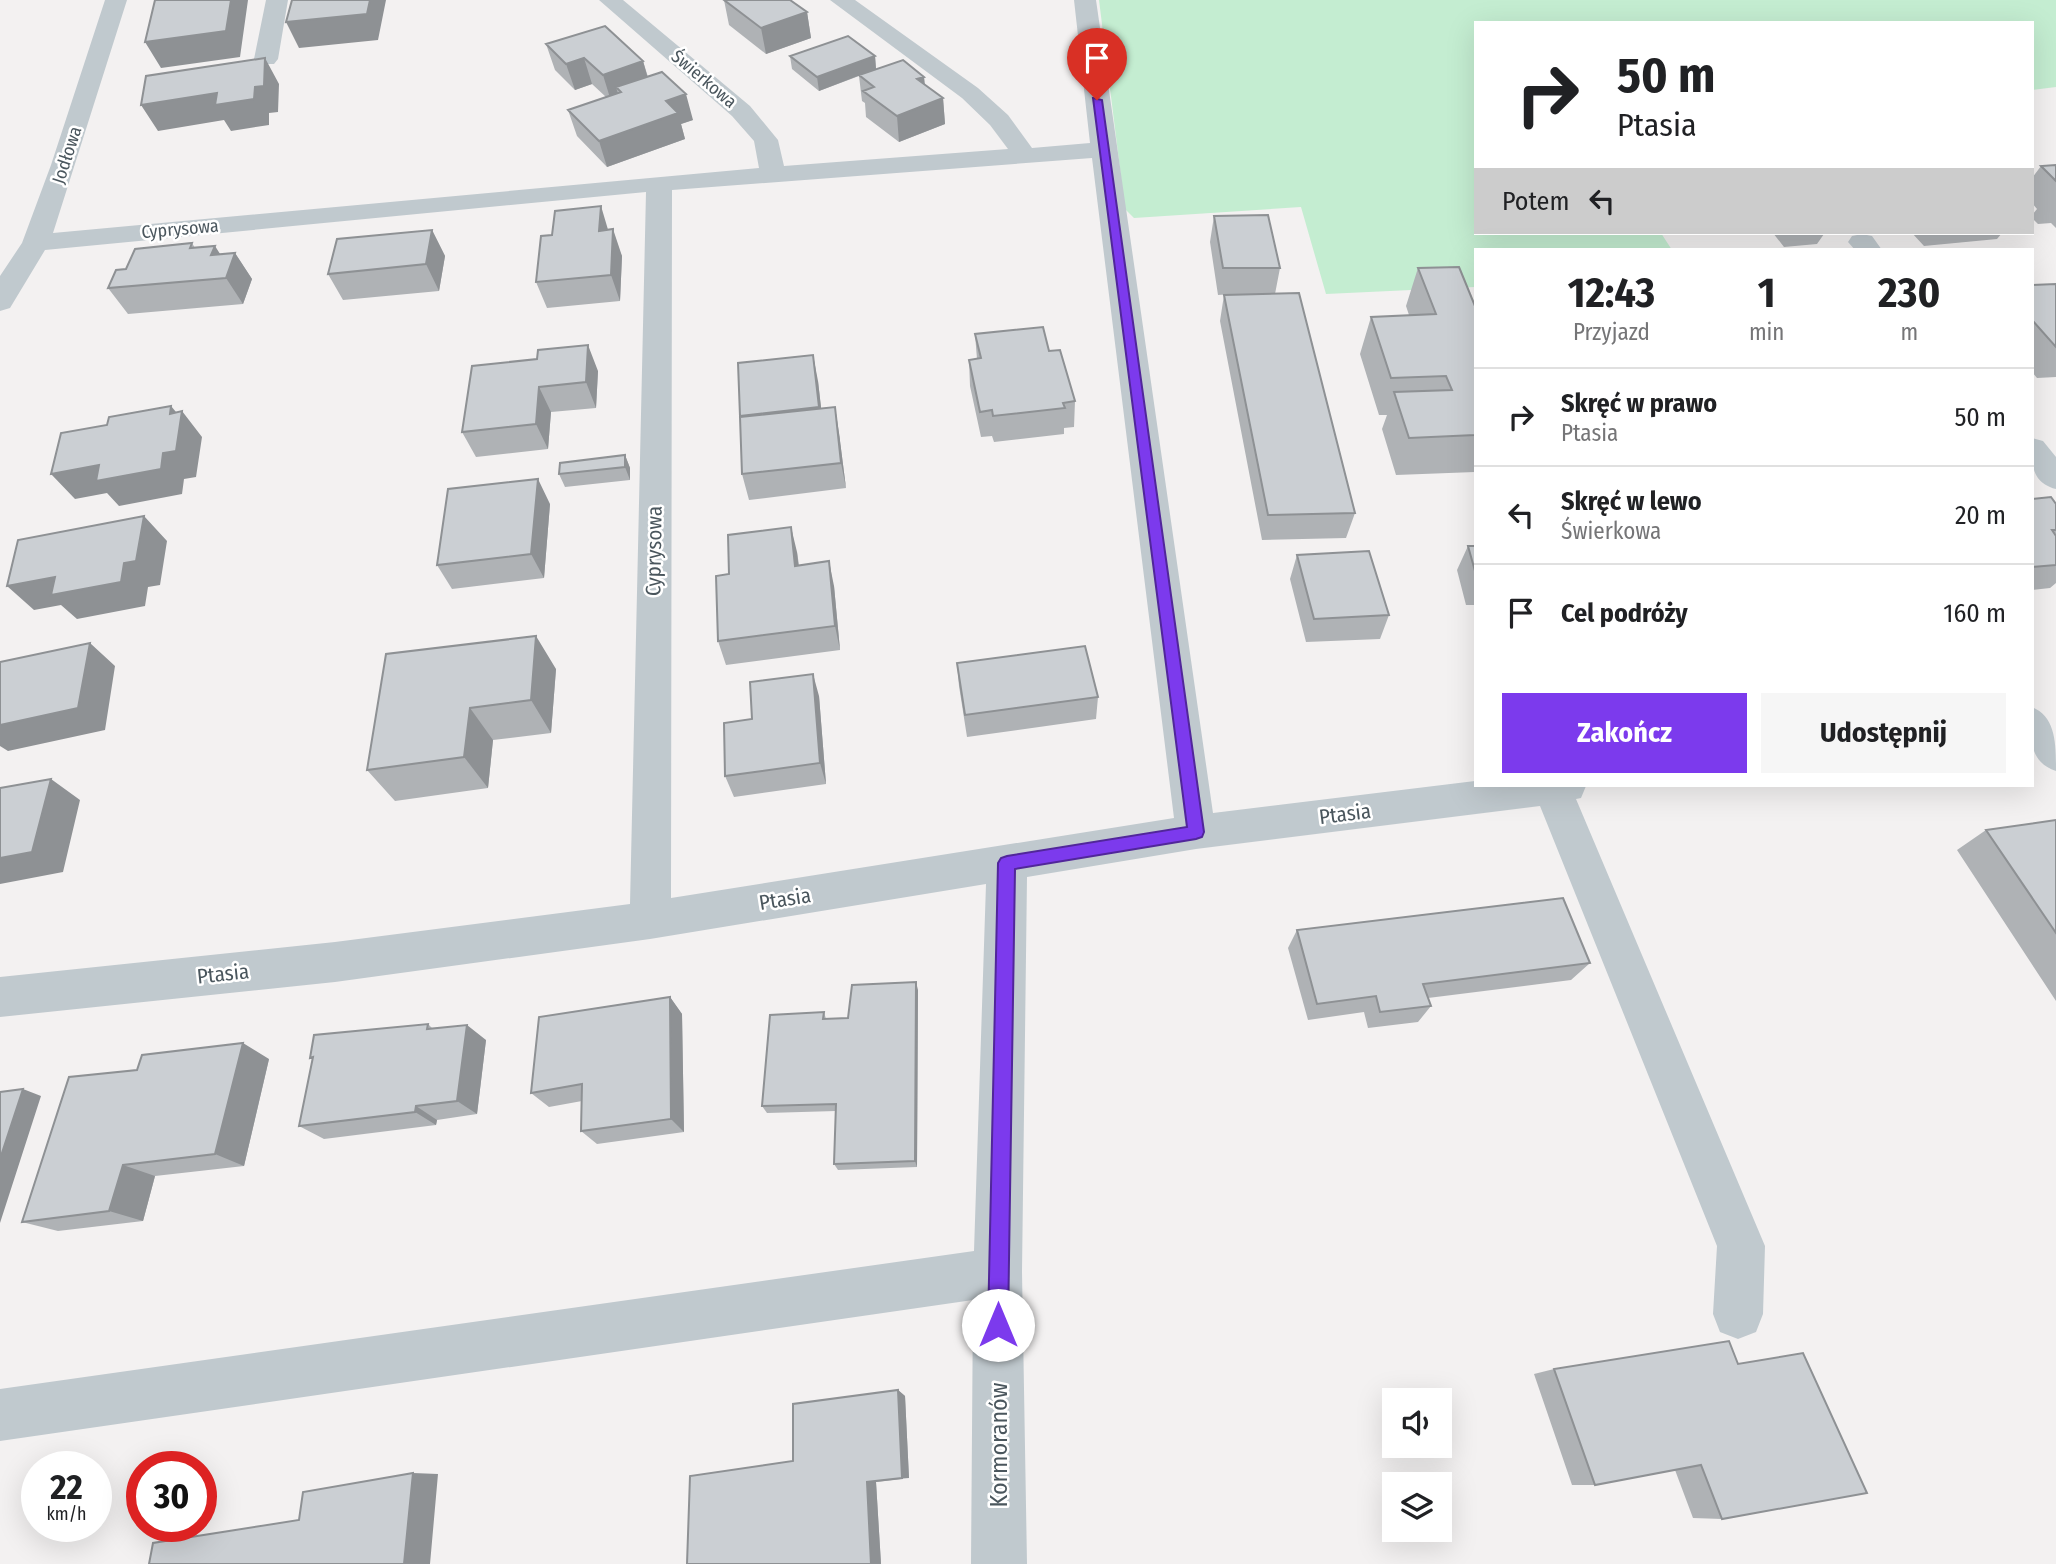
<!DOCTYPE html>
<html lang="pl">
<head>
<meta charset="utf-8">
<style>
	:root { --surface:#fff; --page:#f6f6f6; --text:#202124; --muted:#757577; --line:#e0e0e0; --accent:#7c3aed }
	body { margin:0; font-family:"Fira Sans Condensed",sans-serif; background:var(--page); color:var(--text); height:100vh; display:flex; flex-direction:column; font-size:26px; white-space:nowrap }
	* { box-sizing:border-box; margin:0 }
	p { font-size:23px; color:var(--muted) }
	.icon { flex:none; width:38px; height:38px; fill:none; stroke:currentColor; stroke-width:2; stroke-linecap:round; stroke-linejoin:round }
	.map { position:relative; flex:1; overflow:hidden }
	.sheet { position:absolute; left:1474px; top:248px; width:560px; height:539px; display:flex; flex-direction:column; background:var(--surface); border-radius:0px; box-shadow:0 7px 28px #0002 }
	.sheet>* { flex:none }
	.hud { position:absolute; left:1474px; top:21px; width:560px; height:214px; border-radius:0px; box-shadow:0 7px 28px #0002; background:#fff; color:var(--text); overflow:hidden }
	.fabs { position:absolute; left:1382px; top:1388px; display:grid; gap:14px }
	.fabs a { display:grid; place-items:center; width:70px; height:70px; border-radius:0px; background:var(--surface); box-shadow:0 7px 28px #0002; font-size:35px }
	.speed { position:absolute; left:21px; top:1451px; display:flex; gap:14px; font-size:35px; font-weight:700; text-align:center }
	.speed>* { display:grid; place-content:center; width:91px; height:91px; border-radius:50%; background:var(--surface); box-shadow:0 7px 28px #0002; line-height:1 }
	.speed small { font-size:18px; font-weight:400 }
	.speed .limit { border:10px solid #d22; background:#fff; color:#111 }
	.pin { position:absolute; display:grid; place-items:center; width:60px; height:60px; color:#fff; margin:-72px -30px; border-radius:50% 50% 50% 0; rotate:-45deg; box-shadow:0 0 7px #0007 }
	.pin .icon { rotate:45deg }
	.me { position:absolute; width:77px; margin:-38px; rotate:0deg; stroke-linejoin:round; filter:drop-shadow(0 0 5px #0008) }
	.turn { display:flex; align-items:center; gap:24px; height:147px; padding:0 28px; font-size:32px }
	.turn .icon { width:91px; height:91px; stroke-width:2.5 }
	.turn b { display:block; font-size:49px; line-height:60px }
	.then { display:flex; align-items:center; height:66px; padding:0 28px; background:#0003; gap:14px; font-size:26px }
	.eta { display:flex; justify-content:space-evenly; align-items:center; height:119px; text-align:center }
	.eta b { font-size:42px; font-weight:700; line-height:49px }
	.primary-button { display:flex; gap:14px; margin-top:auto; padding:14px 28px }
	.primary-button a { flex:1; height:80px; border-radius:0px; background:var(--accent); color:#fff; font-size:28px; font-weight:700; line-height:80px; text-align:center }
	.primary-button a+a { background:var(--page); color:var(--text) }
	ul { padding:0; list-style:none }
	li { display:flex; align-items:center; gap:21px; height:98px; padding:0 28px; border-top:2px solid var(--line) }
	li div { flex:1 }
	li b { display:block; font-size:26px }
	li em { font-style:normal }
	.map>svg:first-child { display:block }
</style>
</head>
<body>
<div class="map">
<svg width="2056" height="1564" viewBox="0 0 2056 1564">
	<rect width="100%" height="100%" fill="#f3f1f1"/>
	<!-- green -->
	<path fill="#c4edd1" d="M 1099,0 L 2056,0 L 2056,87 L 2032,90 L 2032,23 L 1475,23 L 1475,233 L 1661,233 L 1672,250 L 1475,250 L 1475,287 L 1326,294 L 1301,207 L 1134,218 L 1125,209 Z"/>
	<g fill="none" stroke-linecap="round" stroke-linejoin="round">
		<!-- minor -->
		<path fill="#c0c9ce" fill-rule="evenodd" d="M 105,0 L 127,0 L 53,233 L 759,168 L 754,141 L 732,116 L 599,0 L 623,0 L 750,106 L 778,140 L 784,166 L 1008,149 L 990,125 L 962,98 L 830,0 L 855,0 L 978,88 L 1008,115 L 1032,148 L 1090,143 L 1074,0 L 1096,0 L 1213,813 L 1475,781 L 1475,786 L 1586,786 L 1581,798 L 1576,799 L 1765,1246 L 1763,1314 L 1756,1332 L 1738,1339 L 1720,1332 L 1713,1314 L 1717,1246 L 1540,806 L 1196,849 L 1027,877 L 1022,1272 L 1027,1564 L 971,1564 L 973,1300 L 0,1441 L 0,1389 L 974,1251 L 986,884 L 650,939 L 335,982 L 0,1017 L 0,977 L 335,942 L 630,904 L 646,192 L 45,250 L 10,308 L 0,311 L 0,276 L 22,243 L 51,165 ZM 1092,158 L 1174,818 L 671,898 L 672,190 Z
			M 266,0 L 288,0 L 278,59 L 274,64 L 258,64 L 254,59 Z
			M 1862,234 L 1872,236 L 1882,250 L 1855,250 L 1848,242 L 1852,236 Z
			M 2032,438 L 2043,441 L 2056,457 L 2056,489 C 2030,482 2031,461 2032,438 Z
			M 2032,707 C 2056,717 2056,744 2056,771 C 2026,761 2031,733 2032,707 Z"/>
	</g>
	<!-- wall -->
	<path fill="#afb2b5" d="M 724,0 L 807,12 L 811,38 L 766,54 L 729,25 Z
		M 546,44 L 643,61 L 648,77 L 693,120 L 681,124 L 685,139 L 607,167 L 577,136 L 568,110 L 606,97 L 592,84 L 575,90 L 555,70 Z
		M 790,56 L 875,56 L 876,69 L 924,77 L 925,85 L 943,98 L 945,124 L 899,142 L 866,117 L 865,103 L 862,101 L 859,76 L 819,91 L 792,69 Z
		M 2056,165 L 2056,228 L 2051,223 L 2038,224 L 2032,218 L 2032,215 L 2037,209 L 2032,203 L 2032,178 L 2041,166 Z
		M 1214,216 L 1280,268 L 1275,294 L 1355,513 L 1346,538 L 1262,540 L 1220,321 L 1224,295 L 1232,294 L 1218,295 L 1210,242 Z
		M 432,230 L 445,256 L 439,291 L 343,300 L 328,274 Z
		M 608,230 L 622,256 L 620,301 L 547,308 L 536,282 Z
		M 1750,233 L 1836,233 L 1824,234 L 1817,244 L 1784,247 L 1773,233 L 1751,235 Z
		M 1912,233 L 2002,233 L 1997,239 L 1924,246 Z
		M 192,243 L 195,248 L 220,254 L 235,253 L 252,279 L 243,304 L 128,314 L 108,288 L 126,269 Z
		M 1418,268 L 1475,306 L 1475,472 L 1396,475 L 1382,429 L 1387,415 L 1379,415 L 1360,354 L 1371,317 L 1409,315 L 1406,306 Z
		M 2056,284 L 2056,377 L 2037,378 L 2032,372 L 2032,285 Z
		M 975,334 L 1049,351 L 1075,401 L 1074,427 L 1064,428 L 1064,434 L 994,442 L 992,436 L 981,437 L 970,386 L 969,360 L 977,359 Z
		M 738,363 L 818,381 L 821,408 L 839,433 L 846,488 L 749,500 L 742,474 Z
		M 472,366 L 598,371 L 596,408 L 551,412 L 548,449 L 476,457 L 462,432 Z
		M 625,455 L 630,468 L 630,480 L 565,487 L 559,474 Z
		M 2032,499 L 2056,504 L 2056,583 L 2050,588 L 2032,590 Z
		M 550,504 L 544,578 L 452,589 L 437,565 Z
		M 1468,546 L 1475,546 L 1475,605 L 1466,605 L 1457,570 Z
		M 797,552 L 799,565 L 834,586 L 840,650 L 726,665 L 718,641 L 729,574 Z
		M 1297,555 L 1389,615 L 1380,639 L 1306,642 L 1290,579 Z
		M 386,654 L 556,669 L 551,733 L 493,740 L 488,788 L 395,801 L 367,770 Z
		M 957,663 L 1098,697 L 1096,719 L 967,737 L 959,686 Z
		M 819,696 L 826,784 L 734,797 L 725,776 L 752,719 Z
		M 2056,820 L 2056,1001 L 1957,850 L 1986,830 Z
		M 1297,930 L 1590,963 L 1571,980 L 1428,998 L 1431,1006 L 1418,1022 L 1368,1028 L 1364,1012 L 1308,1020 L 1288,948 Z
		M 918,990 L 917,1167 L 838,1170 L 834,1164 L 836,1111 L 767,1113 L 762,1106 L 824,1012 L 826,1019 L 848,1018 Z
		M 670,997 L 682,1014 L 684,1132 L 597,1144 L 581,1131 L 582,1101 L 549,1107 L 531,1093 Z
		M 428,1024 L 433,1029 L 486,1040 L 477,1114 L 437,1120 L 436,1125 L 324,1139 L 299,1126 Z
		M 269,1059 L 244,1166 L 155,1176 L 143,1221 L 58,1231 L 22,1222 Z
		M 1738,1364 L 1722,1519 L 1693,1518 L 1675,1470 L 1595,1485 L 1572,1485 L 1534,1374 L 1554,1369 Z
		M 898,1390 L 905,1396 L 909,1478 L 876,1482 L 881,1564 L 793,1461 Z"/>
	<!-- shaded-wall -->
	<path fill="#8e9194" d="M 231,0 L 248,0 L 240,57 L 161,68 L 145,42 Z
		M 370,0 L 386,0 L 378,40 L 299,48 L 286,22 Z
		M 807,12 L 811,38 L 766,54 L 761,28 Z
		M 875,56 L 876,69 L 819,91 L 817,77 Z
		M 265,58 L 279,84 L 278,112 L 269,113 L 269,125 L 231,131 L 224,120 L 158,131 L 141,105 L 255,87 Z
		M 584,58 L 592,84 L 575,90 L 566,64 Z
		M 643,61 L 650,86 L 616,87 L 619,97 L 611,101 L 603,75 Z
		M 924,77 L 926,103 L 917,79 Z
		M 686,94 L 693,120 L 681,124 L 685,139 L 607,167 L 599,141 L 666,101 Z
		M 943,98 L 945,124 L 899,142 L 897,116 Z
		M 601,206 L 609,233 L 599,231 Z
		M 613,229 L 622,256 L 620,301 L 611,275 Z
		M 432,230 L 445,256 L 439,291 L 426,264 Z
		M 215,246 L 229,268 L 235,253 L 252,279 L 243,304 L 211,255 Z
		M 588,345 L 598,371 L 596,408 L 586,382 Z
		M 813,355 L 818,381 L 824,433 L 819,407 Z
		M 539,387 L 551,412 L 548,449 L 536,424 Z
		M 171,406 L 181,418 L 182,411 L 202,437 L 196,477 L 184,479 L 182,494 L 119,506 L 107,493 L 75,499 L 51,474 L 170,414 Z
		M 835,407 L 839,433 L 846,488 L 841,463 Z
		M 625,455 L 630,468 L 630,480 L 625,467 Z
		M 538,479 L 550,504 L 544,578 L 531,554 Z
		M 144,516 L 167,541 L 160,585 L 148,587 L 145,606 L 77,619 L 61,605 L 34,610 L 7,586 L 124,563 Z
		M 791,527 L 797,552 L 801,590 L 795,566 Z
		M 829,561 L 834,586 L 840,650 L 835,626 Z
		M 536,636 L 556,669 L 551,733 L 531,700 Z
		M 90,643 L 115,666 L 105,730 L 8,751 L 0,746 L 0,725 Z
		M 813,674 L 819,696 L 826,784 L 820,763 Z
		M 470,708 L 493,740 L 488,788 L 464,757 Z
		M 51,779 L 80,800 L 63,872 L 0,884 L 0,858 Z
		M 916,982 L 918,990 L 917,1167 L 915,1161 Z
		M 670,997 L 682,1014 L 684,1132 L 671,1119 Z
		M 467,1025 L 486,1040 L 477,1114 L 457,1101 Z
		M 243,1043 L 269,1059 L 244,1166 L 215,1154 Z
		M 23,1089 L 41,1096 L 0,1223 L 0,1159 Z
		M 416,1106 L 437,1120 L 436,1125 L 415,1112 Z
		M 123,1165 L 155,1176 L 143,1221 L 109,1211 Z
		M 898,1390 L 905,1396 L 909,1478 L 902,1478 Z
		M 413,1473 L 438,1474 L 430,1564 L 404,1564 Z
		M 867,1482 L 876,1482 L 881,1564 L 871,1564 Z"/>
	<!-- building -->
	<path fill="#cbcfd3" stroke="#8e9194" stroke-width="2" d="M 155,0 L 231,0 L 226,31 L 145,42 Z
		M 292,0 L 370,0 L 367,14 L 286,22 Z
		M 724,0 L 790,0 L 807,12 L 761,28 Z
		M 605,26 L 643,61 L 603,75 L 584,58 L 566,64 L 546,44 Z
		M 848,36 L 875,56 L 817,77 L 790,56 Z
		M 265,58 L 264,86 L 255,87 L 254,99 L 215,105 L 217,93 L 141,105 L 146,76 Z
		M 903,60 L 924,77 L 917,79 L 943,98 L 897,116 L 863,91 L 874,87 L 859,75 Z
		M 662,72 L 686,94 L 666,101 L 678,113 L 599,141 L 568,110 L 621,92 L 616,87 Z
		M 2056,165 L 2056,181 L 2041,166 Z
		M 601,206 L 599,231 L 613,229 L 611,275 L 536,282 L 541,236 L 552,235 L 555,211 Z
		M 1268,215 L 1280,268 L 1223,268 L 1214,216 Z
		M 432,230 L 426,264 L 328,274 L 337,239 Z
		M 192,243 L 190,248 L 215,246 L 211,255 L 235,253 L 226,278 L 108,288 L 116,270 L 126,269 L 135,249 Z
		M 1459,267 L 1475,306 L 1475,435 L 1409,438 L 1394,392 L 1452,390 L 1446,376 L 1391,378 L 1371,317 L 1436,314 L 1418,268 Z
		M 2056,284 L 2056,347 L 2032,320 L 2032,285 Z
		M 1299,293 L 1355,513 L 1268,515 L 1224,295 Z
		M 1043,327 L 1049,351 L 1060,350 L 1075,401 L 1063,403 L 1065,408 L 993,416 L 992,410 L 980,412 L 969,360 L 981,358 L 975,334 Z
		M 588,345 L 586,382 L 539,387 L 536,424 L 462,432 L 472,366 L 537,359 L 538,350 Z
		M 813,355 L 819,407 L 740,416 L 738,363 Z
		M 171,406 L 170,414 L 182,411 L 176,451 L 163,453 L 161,469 L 96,481 L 99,465 L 51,474 L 61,433 L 107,425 L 109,417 Z
		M 835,407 L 841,463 L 742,474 L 740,417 Z
		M 625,455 L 625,467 L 559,474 L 560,463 Z
		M 538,479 L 531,554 L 437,565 L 448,489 Z
		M 2051,497 L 2056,504 L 2056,530 L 2052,530 L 2056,536 L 2056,565 L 2032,567 L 2032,499 Z
		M 144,516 L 136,561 L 124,563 L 121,582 L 51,595 L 55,577 L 7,586 L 18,540 Z
		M 791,527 L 795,566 L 829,561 L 835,626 L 718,641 L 716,576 L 729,574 L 728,535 Z
		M 1468,546 L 1475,546 L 1475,571 Z
		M 1369,551 L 1389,615 L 1314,619 L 1297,555 Z
		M 536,636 L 531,700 L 470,708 L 464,757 L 367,770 L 386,654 Z
		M 90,643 L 78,708 L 0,725 L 0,662 Z
		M 1085,646 L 1098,697 L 965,715 L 957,663 Z
		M 813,674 L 820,763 L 725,776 L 724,723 L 752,719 L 750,682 Z
		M 51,779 L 32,852 L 0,858 L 0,788 Z
		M 2056,820 L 2056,933 L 1986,830 Z
		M 1563,898 L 1590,963 L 1423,984 L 1431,1006 L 1380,1012 L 1376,996 L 1317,1004 L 1297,930 Z
		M 916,982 L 915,1161 L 834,1164 L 836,1104 L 762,1106 L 770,1015 L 824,1012 L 823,1019 L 848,1018 L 852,985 Z
		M 670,997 L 671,1119 L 581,1131 L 582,1084 L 531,1093 L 539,1017 Z
		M 428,1024 L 427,1029 L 467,1025 L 457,1101 L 416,1106 L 415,1112 L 299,1126 L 313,1057 L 310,1058 L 314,1035 Z
		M 243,1043 L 215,1154 L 123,1165 L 109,1211 L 22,1222 L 69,1077 L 137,1070 L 142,1055 Z
		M 23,1089 L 0,1159 L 0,1092 Z
		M 1729,1341 L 1738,1364 L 1803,1353 L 1867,1493 L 1722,1519 L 1701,1465 L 1595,1485 L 1554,1369 Z
		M 898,1390 L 902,1478 L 867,1482 L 871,1564 L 687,1564 L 690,1476 L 793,1461 L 793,1404 Z
		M 413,1473 L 404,1564 L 149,1564 L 153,1543 L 299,1520 L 303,1492 Z"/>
	<!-- route -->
	<path fill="#7c3aed" stroke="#51269a" stroke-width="2" d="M 1093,98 L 1102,100 L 1204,832 L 1202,837 L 1196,839 L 1015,869 L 1008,1325 L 1005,1332 L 998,1335 L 991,1332 L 988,1325 L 998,863 L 1001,858 L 1007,856 L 1187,827 Z"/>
	<g text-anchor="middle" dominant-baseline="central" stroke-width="5" stroke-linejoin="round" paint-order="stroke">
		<!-- far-street labels -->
		<g font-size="18" fill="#4a565d" stroke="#fff">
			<text transform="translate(704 79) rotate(40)">Świerkowa</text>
			<text transform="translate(67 155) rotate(-72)">Jodłowa</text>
			<text transform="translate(180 229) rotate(-5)">Cyprysowa</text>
		</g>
		<!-- street labels -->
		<g font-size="21" fill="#4a565d" stroke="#fff">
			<text transform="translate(654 551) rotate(-89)">Cyprysowa</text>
			<text transform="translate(1345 814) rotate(-7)">Ptasia</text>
			<text transform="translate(785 899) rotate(-9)">Ptasia</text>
			<text transform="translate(223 974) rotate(-6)">Ptasia</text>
		</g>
		<!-- near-street labels -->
		<g font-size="24" fill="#4a565d" stroke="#fff">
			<text transform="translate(999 1445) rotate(-90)">Kormoranów</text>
		</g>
	</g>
</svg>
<div class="fabs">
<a><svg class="icon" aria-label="sound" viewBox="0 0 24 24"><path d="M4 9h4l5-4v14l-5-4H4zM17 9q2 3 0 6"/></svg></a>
<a><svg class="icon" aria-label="layers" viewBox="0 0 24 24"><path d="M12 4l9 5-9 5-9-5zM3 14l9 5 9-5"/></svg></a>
</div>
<div class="speed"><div>22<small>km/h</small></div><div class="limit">30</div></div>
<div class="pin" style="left:1097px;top:100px;background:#d93025"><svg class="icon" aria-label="arrive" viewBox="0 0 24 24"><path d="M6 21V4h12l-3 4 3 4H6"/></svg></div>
<svg class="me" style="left:998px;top:1325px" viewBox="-20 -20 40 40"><circle r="19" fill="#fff"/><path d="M0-13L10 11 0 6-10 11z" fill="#7c3aed"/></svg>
<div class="hud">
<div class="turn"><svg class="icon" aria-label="right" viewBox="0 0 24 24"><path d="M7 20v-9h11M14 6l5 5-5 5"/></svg><div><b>50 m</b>Ptasia</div></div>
<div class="then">Potem<svg class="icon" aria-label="left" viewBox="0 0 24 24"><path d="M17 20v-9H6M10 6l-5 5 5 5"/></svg></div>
</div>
<section class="sheet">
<div class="eta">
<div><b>12:43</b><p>Przyjazd</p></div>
<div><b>1</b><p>min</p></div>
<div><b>230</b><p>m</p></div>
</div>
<ul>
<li><svg class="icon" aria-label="right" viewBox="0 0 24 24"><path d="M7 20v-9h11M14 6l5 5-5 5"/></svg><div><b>Skręć w prawo</b><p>Ptasia</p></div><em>50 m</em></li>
<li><svg class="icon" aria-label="left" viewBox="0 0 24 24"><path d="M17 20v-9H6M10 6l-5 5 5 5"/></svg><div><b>Skręć w lewo</b><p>Świerkowa</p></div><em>20 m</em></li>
<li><svg class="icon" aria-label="arrive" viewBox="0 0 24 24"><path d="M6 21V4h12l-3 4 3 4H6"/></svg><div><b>Cel podróży</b></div><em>160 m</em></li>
</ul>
<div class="primary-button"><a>Zakończ</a><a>Udostępnij</a></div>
</section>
</div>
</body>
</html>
